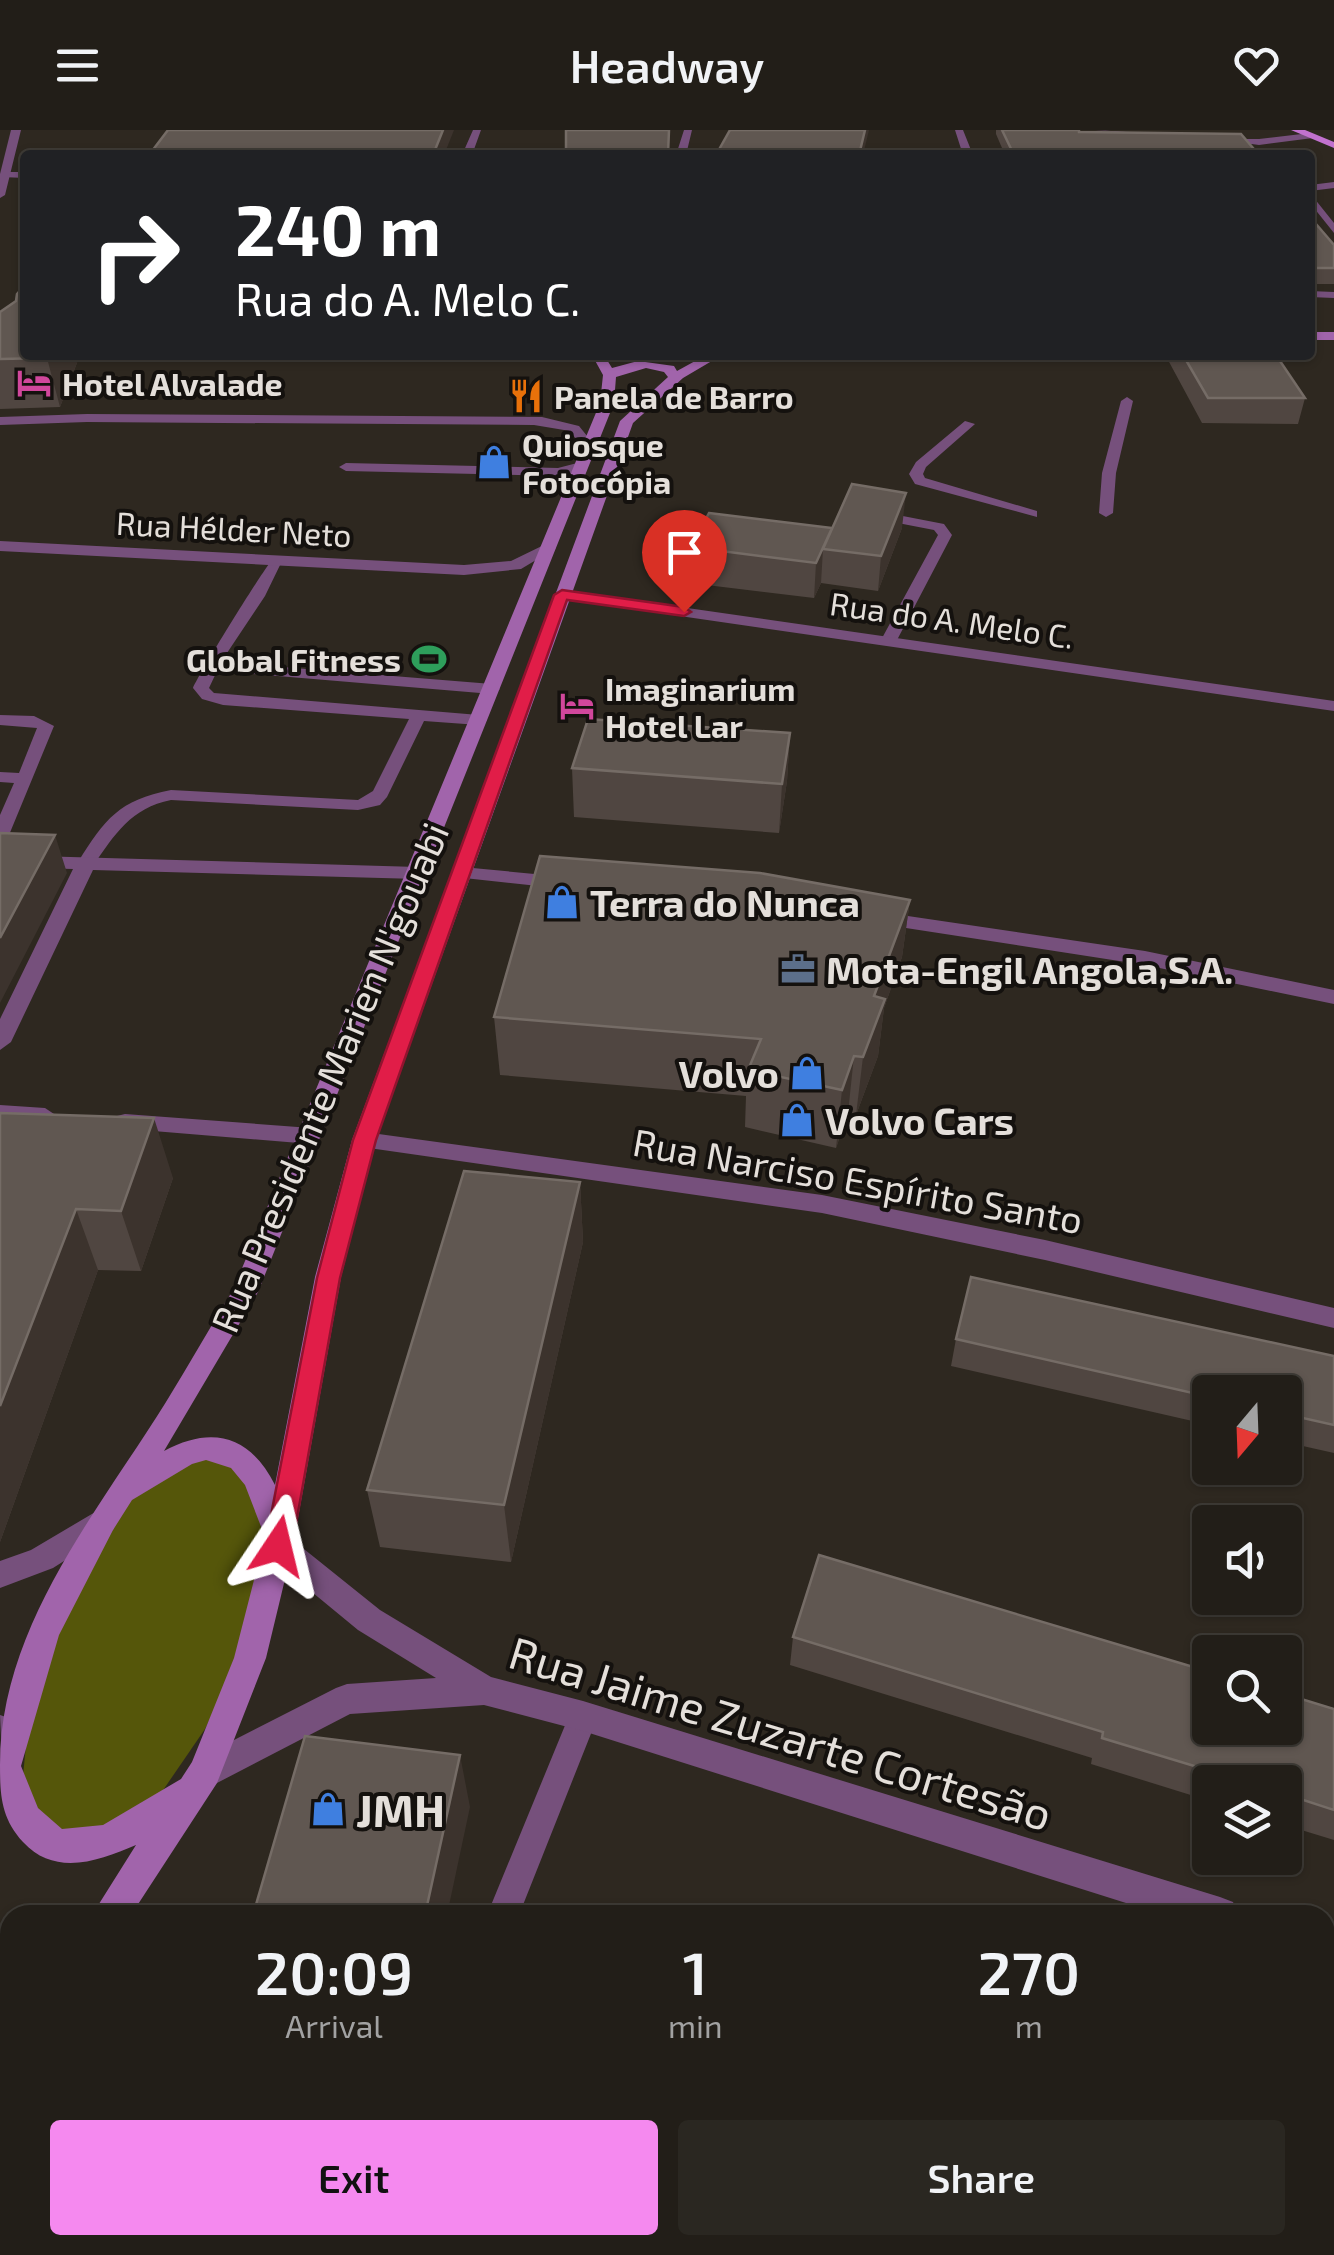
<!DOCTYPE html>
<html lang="en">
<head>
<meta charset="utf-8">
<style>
	:root { --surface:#221e18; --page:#2a2721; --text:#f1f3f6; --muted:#a2a2a2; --line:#3f3c37; --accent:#f589ef }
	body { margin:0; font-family:"Exo 2",sans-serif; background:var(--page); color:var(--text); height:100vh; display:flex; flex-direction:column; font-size:38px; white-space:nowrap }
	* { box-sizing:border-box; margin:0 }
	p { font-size:32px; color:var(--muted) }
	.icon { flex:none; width:55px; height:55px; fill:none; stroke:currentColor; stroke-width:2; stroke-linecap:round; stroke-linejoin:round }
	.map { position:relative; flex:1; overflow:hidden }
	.drawer { position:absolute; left:0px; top:1775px; width:1335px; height:350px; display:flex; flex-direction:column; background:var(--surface); border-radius:30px 30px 0 0; box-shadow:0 2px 8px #0004,0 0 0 2px var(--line) }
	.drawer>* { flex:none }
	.guide { position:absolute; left:20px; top:20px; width:1295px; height:210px; border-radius:10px; box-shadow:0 2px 8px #0004,0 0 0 2px var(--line); background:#202124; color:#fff; overflow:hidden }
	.needle { width:65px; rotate:199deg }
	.controls { position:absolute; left:1192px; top:1245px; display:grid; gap:20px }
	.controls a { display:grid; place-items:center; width:110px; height:110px; border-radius:10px; background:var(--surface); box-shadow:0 2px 8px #0004,0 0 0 2px var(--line); font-size:50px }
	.pin { position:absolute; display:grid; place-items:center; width:85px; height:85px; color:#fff; margin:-102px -42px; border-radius:50% 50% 50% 0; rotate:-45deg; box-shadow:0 0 10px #0007 }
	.pin .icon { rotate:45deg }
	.me { position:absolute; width:110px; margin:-55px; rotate:10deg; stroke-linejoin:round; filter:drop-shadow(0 0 8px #0008) }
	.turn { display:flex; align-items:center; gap:35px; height:210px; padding:0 50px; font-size:45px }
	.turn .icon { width:130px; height:130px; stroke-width:2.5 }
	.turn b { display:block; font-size:70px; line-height:85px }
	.eta { display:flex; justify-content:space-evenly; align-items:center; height:170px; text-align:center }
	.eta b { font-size:60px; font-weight:600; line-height:70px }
	.cta { display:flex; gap:20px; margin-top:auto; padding:20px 50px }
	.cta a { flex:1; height:115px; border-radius:10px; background:var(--accent); color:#111; font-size:40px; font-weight:600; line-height:115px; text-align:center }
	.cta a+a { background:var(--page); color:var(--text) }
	header { display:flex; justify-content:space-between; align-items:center; height:130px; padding:0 50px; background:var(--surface); font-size:45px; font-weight:600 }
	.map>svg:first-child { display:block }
</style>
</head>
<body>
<header><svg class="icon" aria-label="menu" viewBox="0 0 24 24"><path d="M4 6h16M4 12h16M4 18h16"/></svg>Headway<svg class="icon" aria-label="heart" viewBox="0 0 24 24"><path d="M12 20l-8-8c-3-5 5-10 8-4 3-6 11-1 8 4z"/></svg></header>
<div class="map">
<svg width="1334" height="2125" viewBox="0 0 1334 2125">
	<rect width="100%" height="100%" fill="#2e2820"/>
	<!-- green -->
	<path fill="#55560a" d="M 191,1328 L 230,1331 L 257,1365 L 263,1417 L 238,1532 L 205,1599 L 157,1669 L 139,1685 L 75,1705 L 53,1698 L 37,1682 L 23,1646 L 29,1584 L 59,1488 L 136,1361 Z"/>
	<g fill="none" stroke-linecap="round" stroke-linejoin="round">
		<!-- lane -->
		<path fill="#76507c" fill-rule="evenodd" d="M 473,0 L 481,0 L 472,25 L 462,25 Z
			M 684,0 L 692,0 L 686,25 L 676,25 Z
			M 955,0 L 963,0 L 973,25 L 963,25 Z
			M 1095,0 L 1191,6 L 1187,9 Z
			M 1310,3 L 1313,8 L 1259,15 L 1215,9 L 1259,9 Z
			M 5,42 L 25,42 L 25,48 L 2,47 Z
			M 1334,52 L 1334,58 L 1310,61 L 1310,55 Z
			M 1310,63 L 1334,93 L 1334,103 L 1310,73 Z
			M 1310,161 L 1334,162 L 1334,168 L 1310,167 Z
			M 1127,267 L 1133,271 L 1116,343 L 1113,383 L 1106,387 L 1099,383 L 1102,343 L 1121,271 Z
			M 965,291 L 975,294 L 926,337 L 923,344 L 925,348 L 1037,381 L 1037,387 L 915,354 L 909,344 L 916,332 Z
			M 877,381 L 944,394 L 952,405 L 897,510 L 889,515 L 881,510 L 938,405 L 934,400 L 872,388 L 870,385 Z
			M 275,427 L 282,431 L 265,466 L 221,532 L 492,554 L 500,559 L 492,564 L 217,541 L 209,558 L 214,563 L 479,585 L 487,590 L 479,595 L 424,591 L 387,667 L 380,675 L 358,680 L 171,670 C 131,678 115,704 93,736 L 81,736 L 78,732 C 105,689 119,670 171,660 L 358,670 L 373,661 L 409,589 L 223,575 L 202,569 L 193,558 C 200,542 268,431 275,427 Z
			M 0,585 L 34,586 L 54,596 L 9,705 L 0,710 L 0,685 L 14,653 L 0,652 L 0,642 L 19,643 L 37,598 L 0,595 Z
			M 583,1572 L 593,1576 L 598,1586 L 519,1785 L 487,1785 L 573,1576 Z
			M 352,2115 L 388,2115 L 384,2125 L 348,2125 Z"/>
		<!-- street -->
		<path fill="#76507c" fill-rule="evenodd" d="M 11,0 L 21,0 L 5,65 L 0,68 L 0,44 Z
			M 87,284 L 542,287 L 579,296 L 596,317 L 584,320 L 570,301 L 534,295 L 87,292 L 0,295 L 0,287 Z
			M 581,332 L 586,333 L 586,339 L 558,346 L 346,341 L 339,337 L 346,333 L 558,338 Z
			M 0,411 L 464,435 L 511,431 L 548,413 L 556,418 L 521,439 L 464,445 L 0,421 Z
			M 562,460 L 1334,571 L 1334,581 L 556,468 L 556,462 Z
			M 0,725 L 418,737 L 428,743 L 418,749 L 93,740 L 11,912 L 0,920 L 0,889 L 73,739 L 0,737 Z
			M 462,737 L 566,747 L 576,753 L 566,759 L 455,747 L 452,743 Z
			M 874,781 L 1145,821 L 1334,860 L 1334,874 L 1145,835 L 867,792 L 863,787 L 867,782 Z
			M 0,975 L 45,978 L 57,986 L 45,994 L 0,991 Z
			M 125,984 L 311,998 L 323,1006 L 311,1014 L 117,998 L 113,992 L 117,986 Z
			M 364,1002 L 822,1065 L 1045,1110 L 1334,1178 L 1334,1198 L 1045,1130 L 822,1083 L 355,1016 L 352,1010 Z
			M 102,1378 L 113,1382 L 117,1391 L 113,1400 L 53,1438 L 0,1458 L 0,1431 L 31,1420 Z
			M 278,1403 L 289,1407 L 380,1480 L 491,1547 L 583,1571 L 1220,1767 L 1233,1772 L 1238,1785 L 1164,1785 L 583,1601 L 484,1575 L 350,1584 L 217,1653 L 205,1658 L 193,1653 L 188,1642 L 193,1631 L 336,1558 L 347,1554 L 436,1548 L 358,1500 L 267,1425 L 263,1416 L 267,1407 Z
			M 0,1585 L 12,1589 C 19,1606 22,1626 15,1643 L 3,1648 Z
			M 1325,1802 L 1334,1806 L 1334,1842 L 1325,1838 Z"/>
		<!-- secondary -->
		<path fill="#a164ab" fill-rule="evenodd" d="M 1310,202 L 1334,202 L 1334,210 L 1310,210 Z
			M 592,225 L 604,225 L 612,238 L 638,231 L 674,236 L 677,241 L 706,225 L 722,225 L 683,248 L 633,293 L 376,1010 L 341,1147 L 293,1416 L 266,1528 L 217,1653 L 131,1785 L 92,1785 L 136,1715 C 99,1731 55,1747 23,1712 C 1,1688 0,1665 0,1635 C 0,1497 97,1383 166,1272 C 189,1235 210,1197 233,1160 L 600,273 L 603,245 ZM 646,238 L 664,242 L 668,247 L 620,291 L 352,1010 L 315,1147 L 275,1355 C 250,1306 213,1295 164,1321 L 258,1162 L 614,273 L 616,247 ZM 206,1330 L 231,1338 L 245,1355 L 265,1407 L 234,1528 L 192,1632 L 181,1649 L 103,1695 L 62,1699 L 38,1678 L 21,1636 L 59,1505 L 113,1400 L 132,1370 L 192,1334 Z
			M 10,1949 L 10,2008 L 0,2012 L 0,1953 Z"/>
		<!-- primary -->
		<path fill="#c272cf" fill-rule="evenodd" d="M 1291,0 L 1305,0 L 1334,12 L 1334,18 Z"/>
	</g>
	<!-- wall -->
	<path fill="#504641" d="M 996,0 L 1079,0 L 1079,2 L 1259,25 L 1005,25 L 996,4 Z
		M 1310,87 L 1334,115 L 1334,154 L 1310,154 Z
		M 0,182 L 25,225 L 80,225 L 60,277 L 0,279 Z
		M 1169,225 L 1276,225 L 1305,268 L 1298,294 L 1202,293 L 1168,230 Z
		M 832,398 L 902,398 L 878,461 L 821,453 L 814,468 L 690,453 L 690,417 Z
		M 790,603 L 787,651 L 779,703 L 574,687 L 572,638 Z
		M 910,770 L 902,827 L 884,878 L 878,926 L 856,985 L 848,983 L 836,1018 L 745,997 L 746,966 L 500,945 L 494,887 Z
		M 0,983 L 173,1048 L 141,1141 L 98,1140 L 0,1412 Z
		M 580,1052 L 583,1112 L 511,1432 L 380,1417 L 367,1360 Z
		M 956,1209 L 1334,1226 L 1334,1323 L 1285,1312 L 1285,1262 L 1210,1262 L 1210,1295 L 951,1236 Z
		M 793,1507 L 1334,1579 L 1334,1710 L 1285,1695 L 1285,1652 L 1210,1652 L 1210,1671 L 1091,1634 L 1092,1628 L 790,1535 Z"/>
	<!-- shaded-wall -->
	<path fill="#3c332d" d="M 443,0 L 454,0 L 444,25 L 433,25 Z
		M 865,0 L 869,0 L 863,25 L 859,25 Z
		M 49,225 L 80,225 L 60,277 L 47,228 Z
		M 906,363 L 902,398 L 878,461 L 881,426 Z
		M 823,419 L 821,453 L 814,468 L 816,433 Z
		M 790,603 L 787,651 L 779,703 L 782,654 Z
		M 55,705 L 67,743 L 0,873 L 0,808 Z
		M 910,770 L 902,827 L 884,878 L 878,926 L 856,985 L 863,927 L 874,866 Z
		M 854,926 L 848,983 L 836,1018 L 842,960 Z
		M 154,988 L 173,1048 L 141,1141 L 121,1081 Z
		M 580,1052 L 583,1112 L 511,1432 L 504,1375 Z
		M 76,1079 L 98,1140 L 0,1412 L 0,1276 Z
		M 460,1625 L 470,1677 L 447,1785 L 425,1785 Z"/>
	<!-- building -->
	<path fill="#605751" stroke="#756c66" stroke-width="2.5" d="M 168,0 L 443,0 L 433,25 L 149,25 Z
		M 566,0 L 669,0 L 668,25 L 566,25 Z
		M 730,0 L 865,0 L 859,25 L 716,25 Z
		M 1002,0 L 1079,0 L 1079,2 L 1241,4 L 1259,25 L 1014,25 Z
		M 1310,87 L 1334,115 L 1334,138 L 1310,138 Z
		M 25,155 L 25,225 L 49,225 L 47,228 L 0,229 L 0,182 L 16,171 L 17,164 Z
		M 1183,225 L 1276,225 L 1305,268 L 1208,268 Z
		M 852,354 L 906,363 L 881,426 L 823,419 Z
		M 709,383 L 832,398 L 816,433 L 690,417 Z
		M 588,589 L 790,603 L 782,654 L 572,638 Z
		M 0,703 L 55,705 L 0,808 Z
		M 540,726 L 760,743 L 910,770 L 874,866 L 885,869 L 863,927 L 854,926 L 842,960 L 748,940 L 761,909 L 494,887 Z
		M 0,983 L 154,988 L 121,1081 L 76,1079 L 0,1276 Z
		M 464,1041 L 580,1052 L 504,1375 L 367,1360 Z
		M 971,1147 L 1334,1226 L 1334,1295 L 1285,1284 L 1285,1262 L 1210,1262 L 1210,1267 L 956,1209 Z
		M 819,1425 L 1210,1542 L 1210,1598 L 1285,1598 L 1285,1564 L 1334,1579 L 1334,1680 L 1285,1664 L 1285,1652 L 1247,1652 L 1102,1608 L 1103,1602 L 793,1507 Z
		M 305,1606 L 460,1625 L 425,1785 L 253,1785 Z"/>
	<!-- route -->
	<path fill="#e11d48" stroke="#92132f" stroke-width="2.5" d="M 562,460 L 684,477 L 691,482 L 684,486 L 567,470 L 376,1010 L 340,1148 L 292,1416 L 288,1425 L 278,1428 L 269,1425 L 265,1416 L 317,1148 L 353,1010 L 554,465 Z"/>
	<!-- icons -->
	<defs>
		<g id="hotel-bare" transform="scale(2.7)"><path d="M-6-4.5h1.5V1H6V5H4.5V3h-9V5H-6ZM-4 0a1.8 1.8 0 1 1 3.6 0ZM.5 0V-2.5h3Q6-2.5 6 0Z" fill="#d1479c" stroke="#14110e" stroke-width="2.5" paint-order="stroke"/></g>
		<g id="restaurant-bare" transform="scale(2.7)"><path d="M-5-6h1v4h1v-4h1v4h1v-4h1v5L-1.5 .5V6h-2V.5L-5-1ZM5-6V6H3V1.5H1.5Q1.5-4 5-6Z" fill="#e8710a" stroke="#14110e" stroke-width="2.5" paint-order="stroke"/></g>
		<g id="shop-bare" transform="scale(2.7)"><path d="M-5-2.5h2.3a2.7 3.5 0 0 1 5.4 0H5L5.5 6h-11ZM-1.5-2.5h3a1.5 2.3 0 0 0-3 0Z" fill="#3f7fe0" stroke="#14110e" stroke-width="2.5" paint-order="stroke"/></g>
		<g id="stadium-bare" transform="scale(2.7)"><path d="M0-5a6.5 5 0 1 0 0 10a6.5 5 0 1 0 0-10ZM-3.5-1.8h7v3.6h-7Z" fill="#2e9e5b" stroke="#14110e" stroke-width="2.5" paint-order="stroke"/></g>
		<g id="office-bare" transform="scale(2.7)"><path d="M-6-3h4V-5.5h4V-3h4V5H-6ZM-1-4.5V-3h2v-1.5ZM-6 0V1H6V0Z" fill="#5c6f8a" stroke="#14110e" stroke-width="2.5" paint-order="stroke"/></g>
	</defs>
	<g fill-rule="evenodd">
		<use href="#hotel-bare" x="34" y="253"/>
		<use href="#restaurant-bare" x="526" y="266"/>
		<use href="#shop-bare" x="494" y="332"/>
		<use href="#stadium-bare" x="429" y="529"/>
		<use href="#hotel-bare" x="577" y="576"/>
		<use href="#shop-bare" x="562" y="772"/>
		<use href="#office-bare" x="798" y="839"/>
		<use href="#shop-bare" x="807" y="943"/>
		<use href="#shop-bare" x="797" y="990"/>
		<use href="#shop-bare" x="328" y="1679"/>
	</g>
	<g text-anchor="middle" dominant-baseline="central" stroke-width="8" stroke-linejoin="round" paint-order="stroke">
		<!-- far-poi labels -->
		<g font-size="32" font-weight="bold" fill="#e4dfda" stroke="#14110e" text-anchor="start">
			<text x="62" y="253">Hotel Alvalade</text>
			<text x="554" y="266">Panela de Barro</text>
			<text x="522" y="314">Quiosque<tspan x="522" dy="37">Fotocópia</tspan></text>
			<text x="401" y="529" text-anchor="end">Global Fitness</text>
			<text x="605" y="558">Imaginarium<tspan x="605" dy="37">Hotel Lar</tspan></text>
		</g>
		<!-- far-street labels -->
		<g font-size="32" fill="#e4dfda" stroke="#14110e">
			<text transform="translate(234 398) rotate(3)">Rua Hélder Neto</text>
			<text transform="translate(952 489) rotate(8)">Rua do A. Melo C.</text>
		</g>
		<!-- poi labels -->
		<g font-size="38" font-weight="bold" fill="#e4dfda" stroke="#14110e" text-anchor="start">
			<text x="590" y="772">Terra do Nunca</text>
			<text x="826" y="839">Mota-Engil Angola,S.A.</text>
			<text x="779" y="943" text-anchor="end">Volvo</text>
			<text x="825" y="990">Volvo Cars</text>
		</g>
		<!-- street labels -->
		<g font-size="38" fill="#e4dfda" stroke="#14110e">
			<text transform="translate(329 947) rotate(-67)">Rua Presidente Marien N'gouabi</text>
			<text transform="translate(858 1050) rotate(10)">Rua Narciso Espírito Santo</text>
		</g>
		<!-- near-street labels -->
		<g font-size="45" fill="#e4dfda" stroke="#14110e">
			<text transform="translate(781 1602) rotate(17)">Rua Jaime Zuzarte Cortesão</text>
		</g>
		<!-- near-poi labels -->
		<g font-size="45" font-weight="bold" fill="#e4dfda" stroke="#14110e" text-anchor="start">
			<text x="356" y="1679">JMH</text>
		</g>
	</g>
</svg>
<div class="controls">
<a><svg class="needle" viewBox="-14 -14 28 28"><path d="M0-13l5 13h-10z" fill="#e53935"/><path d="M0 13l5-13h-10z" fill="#a2a2a2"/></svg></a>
<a><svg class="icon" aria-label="sound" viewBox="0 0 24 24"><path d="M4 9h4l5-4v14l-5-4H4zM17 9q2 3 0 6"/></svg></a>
<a><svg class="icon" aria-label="search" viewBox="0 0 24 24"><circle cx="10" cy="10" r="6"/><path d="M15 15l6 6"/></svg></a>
<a><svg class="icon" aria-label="layers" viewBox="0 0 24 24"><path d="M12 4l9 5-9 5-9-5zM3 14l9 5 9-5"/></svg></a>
</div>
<div class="pin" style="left:684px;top:482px;background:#d93025"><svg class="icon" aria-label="arrive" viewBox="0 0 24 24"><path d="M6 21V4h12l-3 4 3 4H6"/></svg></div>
<svg class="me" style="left:278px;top:1416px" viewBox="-20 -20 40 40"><path d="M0-17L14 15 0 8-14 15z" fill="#e11d48" stroke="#fff" stroke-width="4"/></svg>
<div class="guide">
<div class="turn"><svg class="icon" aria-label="right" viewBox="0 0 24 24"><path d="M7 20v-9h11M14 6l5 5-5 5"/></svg><div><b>240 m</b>Rua do A. Melo C.</div></div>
</div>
<section class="drawer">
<div class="eta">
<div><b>20:09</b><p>Arrival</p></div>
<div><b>1</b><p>min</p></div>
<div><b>270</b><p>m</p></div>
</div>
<div class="cta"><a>Exit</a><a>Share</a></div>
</section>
</div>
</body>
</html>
